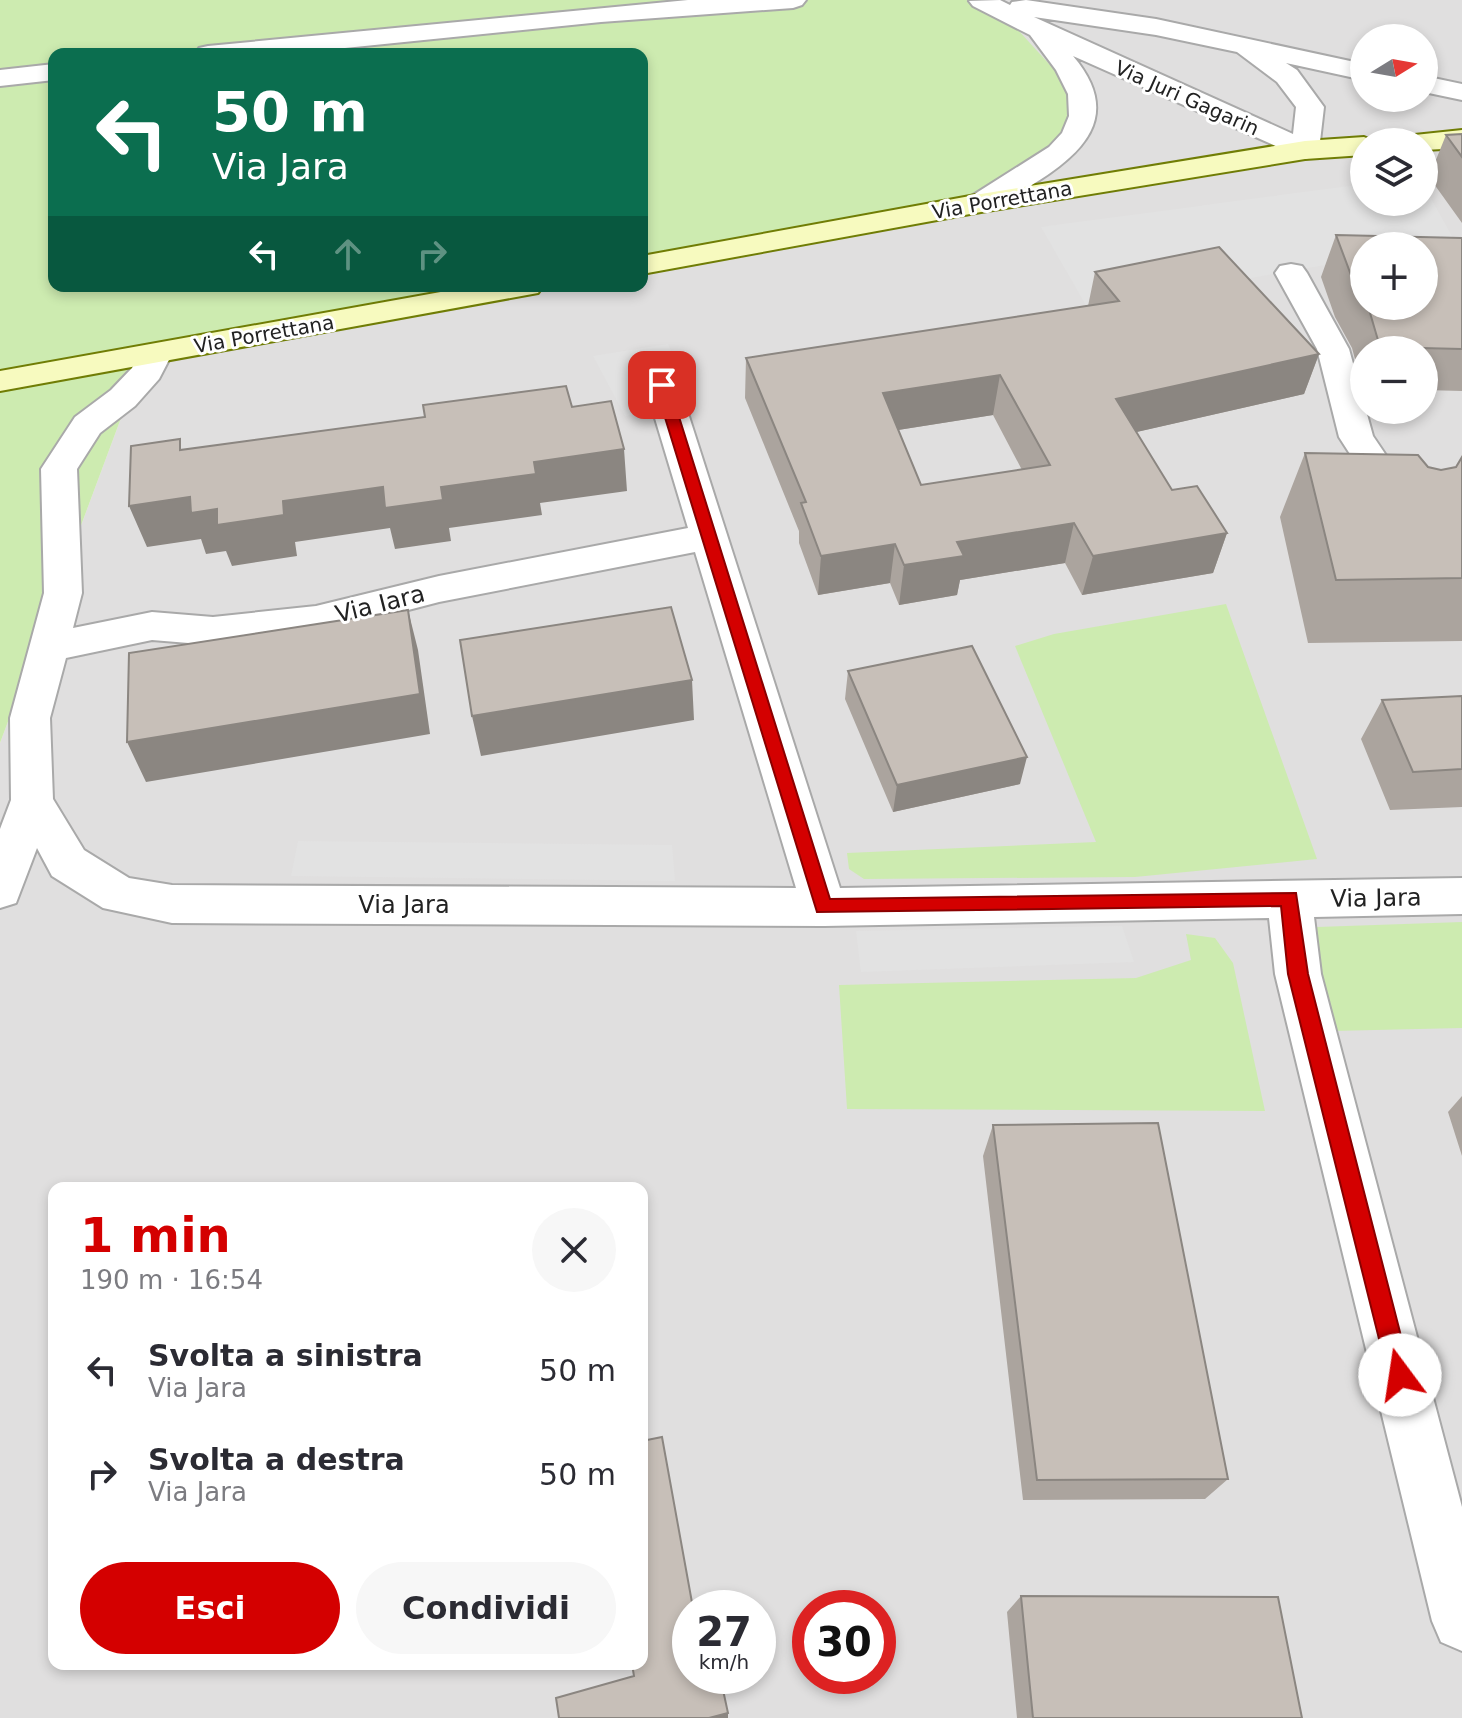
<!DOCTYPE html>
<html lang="it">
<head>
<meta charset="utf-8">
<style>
	:root { --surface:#fff; --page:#f7f7f7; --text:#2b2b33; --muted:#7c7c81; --accent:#d40000 }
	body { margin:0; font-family:"DejaVu Sans",sans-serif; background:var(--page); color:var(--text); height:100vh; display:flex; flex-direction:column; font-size:30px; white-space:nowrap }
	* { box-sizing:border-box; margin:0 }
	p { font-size:26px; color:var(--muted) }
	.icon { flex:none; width:44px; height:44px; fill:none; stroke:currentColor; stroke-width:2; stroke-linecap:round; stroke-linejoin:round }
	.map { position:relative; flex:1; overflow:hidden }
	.side { position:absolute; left:48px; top:1182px; width:600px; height:488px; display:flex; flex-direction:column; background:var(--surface); border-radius:16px; box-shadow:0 4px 12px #0003 }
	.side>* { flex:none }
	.banner { position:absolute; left:48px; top:48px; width:600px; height:244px; border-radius:16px; box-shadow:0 4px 12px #0003; background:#0b6e4f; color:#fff; overflow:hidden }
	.needle { width:52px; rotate:79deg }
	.controls { position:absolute; left:1350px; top:24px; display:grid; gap:16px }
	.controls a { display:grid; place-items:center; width:88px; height:88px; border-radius:50%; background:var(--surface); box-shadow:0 4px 12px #0003; font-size:40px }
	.speed { position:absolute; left:672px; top:1590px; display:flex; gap:16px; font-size:40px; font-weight:700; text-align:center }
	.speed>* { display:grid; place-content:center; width:104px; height:104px; border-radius:50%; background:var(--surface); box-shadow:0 4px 12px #0003; line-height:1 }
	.speed small { font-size:20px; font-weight:400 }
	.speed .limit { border:12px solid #d22; background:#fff; color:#111 }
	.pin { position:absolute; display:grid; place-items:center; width:68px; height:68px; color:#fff; margin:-34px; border-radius:16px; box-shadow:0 4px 12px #0006 }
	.me { position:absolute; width:88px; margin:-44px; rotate:346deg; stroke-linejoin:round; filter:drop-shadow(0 0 6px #0008) }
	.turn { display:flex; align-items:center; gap:28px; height:168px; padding:0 32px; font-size:36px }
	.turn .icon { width:104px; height:104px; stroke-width:2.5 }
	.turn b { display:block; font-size:56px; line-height:68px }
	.lanes { display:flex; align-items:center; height:76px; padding:0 32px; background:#0003; justify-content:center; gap:40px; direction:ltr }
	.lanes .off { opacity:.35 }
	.round { display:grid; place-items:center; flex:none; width:84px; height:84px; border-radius:42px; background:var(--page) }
	.head { display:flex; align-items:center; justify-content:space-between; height:136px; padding:0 32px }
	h1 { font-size:48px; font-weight:700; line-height:60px; color:var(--accent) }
	.button { display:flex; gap:16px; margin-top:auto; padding:16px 32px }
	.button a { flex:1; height:92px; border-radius:48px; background:var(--accent); color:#fff; font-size:32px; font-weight:700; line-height:92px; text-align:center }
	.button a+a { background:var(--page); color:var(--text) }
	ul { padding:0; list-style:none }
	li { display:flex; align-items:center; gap:24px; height:104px; padding:0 32px }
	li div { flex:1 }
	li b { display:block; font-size:30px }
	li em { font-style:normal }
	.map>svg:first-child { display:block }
</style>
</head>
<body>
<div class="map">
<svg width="1462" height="1718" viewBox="0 0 1462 1718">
	<rect width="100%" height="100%" fill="#f2efe9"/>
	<!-- residential -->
	<path fill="#e0dfdf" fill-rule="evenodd" d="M 981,0 L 1462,0 L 1462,1718 L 0,1718 L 0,743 L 143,359 L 526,286 L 642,286 L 642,264 L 1009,20 ZM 1364,38 L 1424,38 L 1424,98 L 1364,98 ZM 1364,142 L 1424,142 L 1424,202 L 1364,202 ZM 1364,246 L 1424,246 L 1424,306 L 1364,306 ZM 1364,350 L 1424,350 L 1424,410 L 1364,410 ZM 54,1188 L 642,1188 L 642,1664 L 54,1664 ZM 690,1608 L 758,1608 L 758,1676 L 690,1676 ZM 810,1608 L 878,1608 L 878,1676 L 810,1676 Z"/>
	<!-- grass -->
	<path fill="#cdebb0" d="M 0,0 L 981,0 L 1009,20 L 1071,88 L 1072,129 L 1015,194 L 642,264 L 642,54 L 54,54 L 54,286 L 526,286 L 143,359 L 0,743 Z
		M 1226,604 L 1317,859 L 1135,877 L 864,879 L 849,869 L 847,853 L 1096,842 L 1015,646 L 1054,634 Z
		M 1462,922 L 1462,1028 L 1332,1031 L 1309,945 L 1317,927 Z
		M 1186,934 L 1215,938 L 1233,963 L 1265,1111 L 847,1109 L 839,985 L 1136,978 L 1191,960 Z"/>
	<!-- parking -->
	<path fill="#e2e2e2" d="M 1364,184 L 1364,202 L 1424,202 L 1424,186 L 1454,240 L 1424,246 L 1364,246 L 1364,258 L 1087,307 L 1041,227 Z
		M 668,344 L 684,381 L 663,385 L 670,409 L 625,416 L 593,356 Z
		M 298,841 L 672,845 L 675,881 L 291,876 Z
		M 1122,926 L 1134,962 L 861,972 L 856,931 Z"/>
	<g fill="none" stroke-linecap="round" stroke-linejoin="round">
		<!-- street casing -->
		<g stroke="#a9a9a9" stroke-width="4">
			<path id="street" d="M 688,0 L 806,0 L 802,5 L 793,8 L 601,22 L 286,54 L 195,54 L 199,48 L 208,46 Z
				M 1000,0 L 1010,5 L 1012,2 L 1026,0 L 1156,19 L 1364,64 L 1364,80 L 1286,63 L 1297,70 L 1324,107 L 1319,150 L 1315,156 L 1305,159 L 1073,56 C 1125,117 1081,156 1027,188 C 1009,199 992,215 970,209 L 966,203 L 970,197 L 1049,147 L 1062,133 L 1069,116 L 1068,94 L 1056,70 L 1030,35 L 973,6 L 969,1 ZM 1034,17 L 1156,35 L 1237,52 L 1277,82 L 1296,107 L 1293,134 Z
				M 54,64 L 54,80 L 0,86 L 0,70 Z
				M 1424,76 L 1462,84 L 1462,100 L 1424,92 Z
				M 1291,264 L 1302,266 L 1307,273 L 1349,349 L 1373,436 L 1419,504 L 1414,513 L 1401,516 L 1388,513 L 1339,437 L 1317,349 L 1275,273 L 1280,266 Z
				M 155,344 L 167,347 L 172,354 L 159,379 L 135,406 L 100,433 L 77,469 L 82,593 L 73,628 L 152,612 L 213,617 L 316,606 L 439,576 L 688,528 L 645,385 L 650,378 L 662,375 L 674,378 L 679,385 L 840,888 L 1462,878 L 1462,914 L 1314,917 L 1321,974 L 1462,1507 L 1462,1651 L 1441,1642 L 1432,1621 L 1275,974 L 1269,918 L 824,926 L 172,923 L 103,908 L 52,876 L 37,848 L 16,903 L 0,908 L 0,829 L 11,800 L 10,718 L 44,593 L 41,469 L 75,417 L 111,390 L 132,368 L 143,347 ZM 695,552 L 796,888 L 172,885 L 129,878 L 84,850 L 53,799 L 50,718 L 66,658 L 152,640 L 213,645 L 316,634 L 439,602 Z"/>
		</g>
		<!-- secondary casing -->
		<g stroke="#707d05" stroke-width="4">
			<path id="secondary" d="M 1462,130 L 1462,148 L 1424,150 L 1424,142 L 1401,142 L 1405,136 Z
				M 1364,137 L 1376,142 L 1364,142 L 1364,155 L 1305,159 L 981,212 L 642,274 L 642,256 L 981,194 L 1305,141 Z
				M 474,286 L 543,286 L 538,293 L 527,295 L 0,391 L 0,371 Z"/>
		</g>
		<!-- street -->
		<use href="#street" fill="#fff" fill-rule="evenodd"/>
		<!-- secondary -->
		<use href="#secondary" fill="#f7fabf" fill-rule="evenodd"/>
	</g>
	<!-- wall -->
	<path fill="#aba49e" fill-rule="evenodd" d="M 1462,134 L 1462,223 L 1429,177 L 1446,135 Z
		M 1336,235 L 1462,238 L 1462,391 L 1424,390 L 1424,350 L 1364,350 L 1363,389 L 1352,348 L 1335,317 L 1321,277 ZM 1364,246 L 1424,306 L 1364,306 Z
		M 1095,272 L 1319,354 L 1304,394 L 1136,432 L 1172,490 L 1227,533 L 1213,573 L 1082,595 L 1065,563 L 960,580 L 957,595 L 899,605 L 890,583 L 818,595 L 799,543 L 799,531 L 745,398 L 746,358 L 1088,306 ZM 993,415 L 1022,470 L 921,485 L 898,430 Z
		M 1305,453 L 1428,467 L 1441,470 L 1456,467 L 1462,457 L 1462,641 L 1308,643 L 1280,517 Z
		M 848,671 L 1020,784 L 893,812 L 845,699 Z
		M 1462,696 L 1462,807 L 1390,810 L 1361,739 L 1382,700 Z
		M 1462,1096 L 1462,1156 L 1448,1112 Z
		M 993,1125 L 1228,1479 L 1205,1499 L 1023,1500 L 983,1156 Z
		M 1021,1596 L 1302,1718 L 1017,1718 L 1007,1612 Z"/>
	<!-- shaded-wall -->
	<path fill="#8b8681" d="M 1319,354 L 1304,394 L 1106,439 L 1116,399 Z
		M 1000,375 L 993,415 L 879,433 L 883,393 Z
		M 624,449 L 627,491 L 540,503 L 542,515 L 449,528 L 451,541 L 395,549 L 390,528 L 295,542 L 297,556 L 232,566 L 226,551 L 206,554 L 201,539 L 147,547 L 129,506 L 190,497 L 283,501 L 383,487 L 441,487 L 534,462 Z
		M 1074,523 L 1065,563 L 960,580 L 957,595 L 899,605 L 904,565 L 957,542 Z
		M 1227,533 L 1213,573 L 1082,595 L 1093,556 Z
		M 895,544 L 890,583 L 818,595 L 821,556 Z
		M 408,610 L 418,650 L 430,734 L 146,782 L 127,742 Z
		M 692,680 L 694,720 L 481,756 L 472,716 Z
		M 1027,757 L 1020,784 L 893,812 L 897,785 Z
		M 728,1713 L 728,1718 L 709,1718 Z"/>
	<!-- building -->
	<path fill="#c7bfb8" stroke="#8b8681" stroke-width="2" fill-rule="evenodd" d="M 1462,134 L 1462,157 L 1446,135 Z
		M 1336,235 L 1462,238 L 1462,349 L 1380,347 L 1368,306 L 1424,306 L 1424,246 L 1364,246 L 1364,298 L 1351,275 Z
		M 1219,247 L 1319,354 L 1116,399 L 1172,490 L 1197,486 L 1227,533 L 1093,556 L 1074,523 L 957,542 L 964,556 L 904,565 L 895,544 L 821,556 L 801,503 L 806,502 L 746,358 L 1119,301 L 1095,272 ZM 1000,375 L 1050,465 L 921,485 L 883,393 Z
		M 566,386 L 572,407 L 611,401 L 624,449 L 534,462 L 536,474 L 441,487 L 443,500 L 385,508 L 383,487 L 283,501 L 284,515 L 217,525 L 217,509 L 191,513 L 190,497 L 129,506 L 131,446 L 180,439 L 180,450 L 425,417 L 423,405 Z
		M 1305,453 L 1418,455 L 1428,467 L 1441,470 L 1456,467 L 1462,457 L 1462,578 L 1336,580 Z
		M 671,607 L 692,680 L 472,716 L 460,640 Z
		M 408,610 L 420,694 L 127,742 L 129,653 Z
		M 972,646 L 1027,757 L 897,785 L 848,671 Z
		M 1462,696 L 1462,769 L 1413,772 L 1382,700 Z
		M 1158,1123 L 1228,1479 L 1037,1480 L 993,1125 Z
		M 662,1437 L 693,1608 L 690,1608 L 690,1676 L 720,1676 L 728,1713 L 709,1718 L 559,1718 L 556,1698 L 634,1676 L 632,1664 L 642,1664 L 642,1441 Z
		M 1021,1596 L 1278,1597 L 1302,1718 L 1033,1718 Z"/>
	<!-- route -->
	<path fill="#d40000" stroke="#8a0000" stroke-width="2" d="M 662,381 L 669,385 L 830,899 L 1296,893 L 1308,974 L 1411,1375 L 1408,1383 L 1400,1386 L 1392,1383 L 1388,1375 L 1288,974 L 1281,906 L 817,912 L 655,385 Z"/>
	<g text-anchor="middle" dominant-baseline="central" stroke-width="6" stroke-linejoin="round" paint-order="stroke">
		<!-- far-street labels -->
		<g font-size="20" fill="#222" stroke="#fff">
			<text transform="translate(1187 98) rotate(24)">Via Juri Gagarin</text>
			<text transform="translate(1002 200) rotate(-10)">Via Porrettana</text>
			<text transform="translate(264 334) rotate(-10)">Via Porrettana</text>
		</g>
		<!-- street labels -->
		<g font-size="24" fill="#222" stroke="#fff">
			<text transform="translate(380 604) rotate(-14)">Via Iara</text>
			<text transform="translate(1376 898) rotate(-1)">Via Jara</text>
			<text x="404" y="905">Via Jara</text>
		</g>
	</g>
</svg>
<div class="controls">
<a><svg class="needle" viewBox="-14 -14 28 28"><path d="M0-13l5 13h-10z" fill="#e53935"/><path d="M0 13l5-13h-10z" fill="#7c7c81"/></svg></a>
<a><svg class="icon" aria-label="layers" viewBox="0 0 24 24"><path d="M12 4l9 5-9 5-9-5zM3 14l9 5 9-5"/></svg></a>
<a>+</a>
<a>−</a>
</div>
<div class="speed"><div>27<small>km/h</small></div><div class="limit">30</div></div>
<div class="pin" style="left:662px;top:385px;background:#d93025"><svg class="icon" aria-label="arrive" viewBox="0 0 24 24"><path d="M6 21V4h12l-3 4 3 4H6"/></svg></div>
<svg class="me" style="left:1400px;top:1375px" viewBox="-20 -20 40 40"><circle r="19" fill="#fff"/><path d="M0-13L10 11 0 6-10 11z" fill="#d40000"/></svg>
<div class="banner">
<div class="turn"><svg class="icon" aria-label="left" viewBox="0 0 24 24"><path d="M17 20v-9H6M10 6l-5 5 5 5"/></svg><div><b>50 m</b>Via Jara</div></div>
<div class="lanes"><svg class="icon" aria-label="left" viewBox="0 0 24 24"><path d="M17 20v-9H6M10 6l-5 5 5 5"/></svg><svg class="icon off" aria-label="ahead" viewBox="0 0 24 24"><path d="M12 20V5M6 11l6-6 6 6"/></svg><svg class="icon off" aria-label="right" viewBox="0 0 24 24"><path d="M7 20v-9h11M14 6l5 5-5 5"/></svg></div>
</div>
<section class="side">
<div class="head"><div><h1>1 min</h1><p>190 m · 16:54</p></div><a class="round"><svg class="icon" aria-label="close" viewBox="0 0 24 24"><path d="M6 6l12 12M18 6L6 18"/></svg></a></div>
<ul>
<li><svg class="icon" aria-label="left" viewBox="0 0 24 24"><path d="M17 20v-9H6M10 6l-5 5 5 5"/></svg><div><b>Svolta a sinistra</b><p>Via Jara</p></div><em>50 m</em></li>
<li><svg class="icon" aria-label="right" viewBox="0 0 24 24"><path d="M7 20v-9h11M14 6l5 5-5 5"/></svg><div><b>Svolta a destra</b><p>Via Jara</p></div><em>50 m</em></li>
</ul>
<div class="button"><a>Esci</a><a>Condividi</a></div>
</section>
</div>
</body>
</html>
